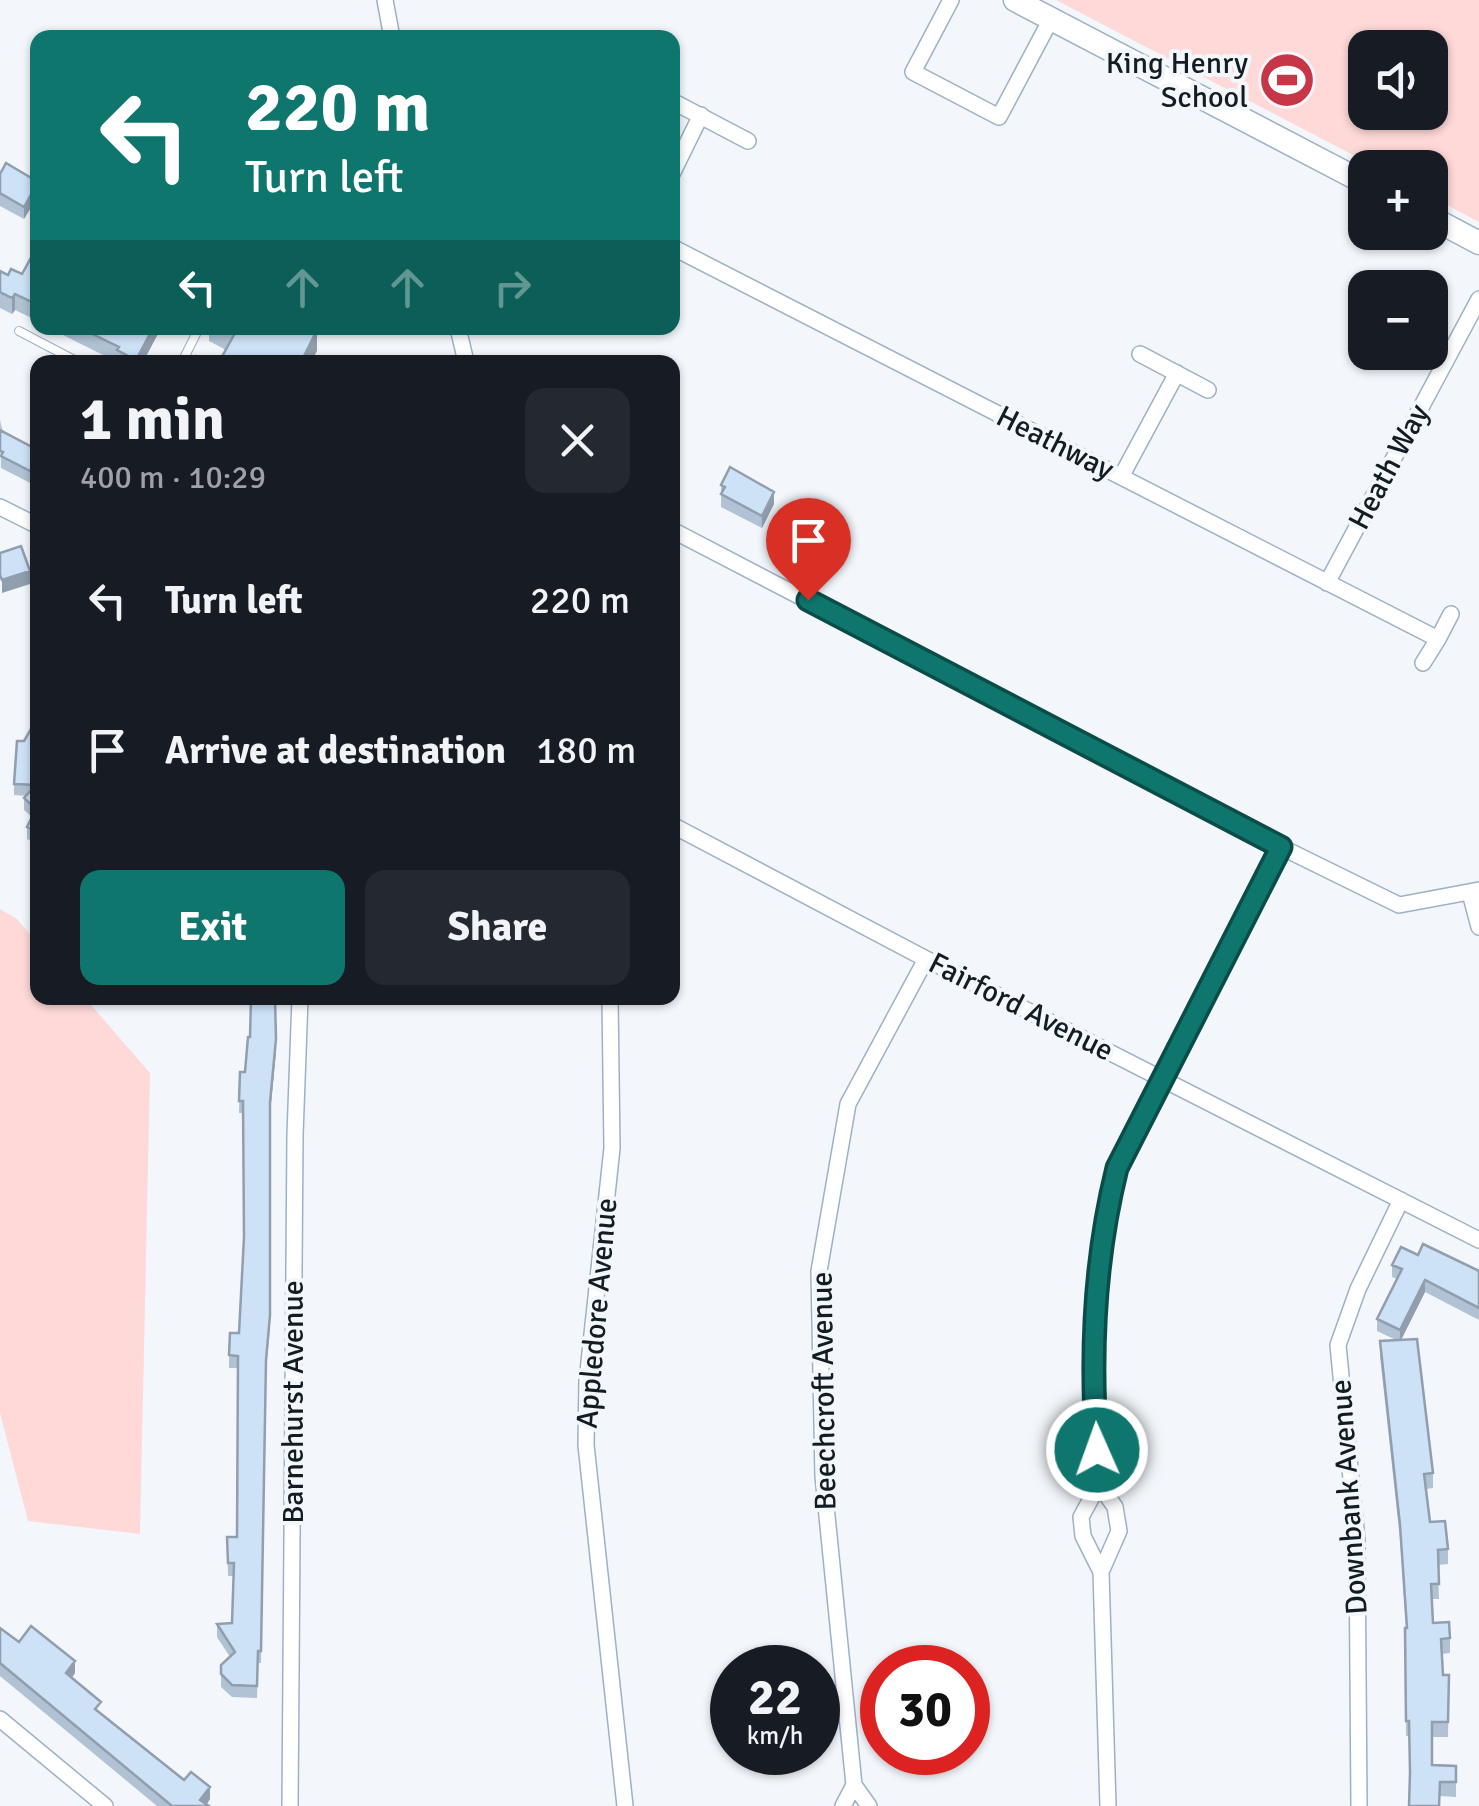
<!DOCTYPE html>
<html lang="en">
<head>
<meta charset="utf-8">
<style>
	:root { --surface:#171b24; --page:#242831; --text:#f1f3f6; --muted:#9ea1a6; --accent:#0f766e }
	body { margin:0; font-family:Signika,sans-serif; background:var(--page); color:var(--text); height:100vh; display:flex; flex-direction:column; font-size:38px; white-space:nowrap }
	* { box-sizing:border-box; margin:0 }
	p { font-size:32px; color:var(--muted) }
	.icon { flex:none; width:55px; height:55px; fill:none; stroke:currentColor; stroke-width:2; stroke-linecap:round; stroke-linejoin:round }
	.map { position:relative; flex:1; overflow:hidden }
	.side { position:absolute; left:30px; top:355px; width:650px; height:650px; display:flex; flex-direction:column; background:var(--surface); border-radius:20px; box-shadow:0 2px 8px #0004 }
	.side>* { flex:none }
	.hud { position:absolute; left:30px; top:30px; width:650px; height:305px; border-radius:20px; box-shadow:0 2px 8px #0004; background:#0f766e; color:#fff; overflow:hidden }
	.controls { position:absolute; left:1348px; top:30px; display:grid; gap:20px }
	.controls a { display:grid; place-items:center; width:100px; height:100px; border-radius:20px; background:var(--surface); box-shadow:0 2px 8px #0004; font-size:50px }
	.speed { position:absolute; left:710px; top:1645px; display:flex; gap:20px; font-size:50px; font-weight:700; text-align:center }
	.speed>* { display:grid; place-content:center; width:130px; height:130px; border-radius:50%; background:var(--surface); box-shadow:0 2px 8px #0004; line-height:1 }
	.speed small { font-size:25px; font-weight:400 }
	.speed .limit { border:15px solid #d22; background:#fff; color:#111 }
	.pin { position:absolute; display:grid; place-items:center; width:85px; height:85px; color:#fff; margin:-102px -42px; border-radius:50% 50% 50% 0; rotate:-45deg; box-shadow:0 0 10px #0007 }
	.pin .icon { rotate:45deg }
	.me { position:absolute; width:110px; margin:-55px; rotate:358deg; stroke-linejoin:round; filter:drop-shadow(0 0 8px #0008) }
	.turn { display:flex; align-items:center; gap:35px; height:210px; padding:0 50px; font-size:45px }
	.turn .icon { width:130px; height:130px; stroke-width:2.5 }
	.turn b { display:block; font-size:70px; line-height:85px }
	.lanes { display:flex; align-items:center; height:95px; padding:0 50px; background:#0003; justify-content:center; gap:50px; direction:ltr }
	.lanes .off { opacity:.35 }
	.round { display:grid; place-items:center; flex:none; width:105px; height:105px; border-radius:20px; background:var(--page) }
	.overview { display:flex; align-items:center; justify-content:space-between; height:170px; padding:0 50px }
	h1 { font-size:60px; font-weight:800; line-height:75px }
	.primary-button { display:flex; gap:20px; margin-top:auto; padding:20px 50px }
	.primary-button a { flex:1; height:115px; border-radius:20px; background:var(--accent); color:#fff; font-size:40px; font-weight:800; line-height:115px; text-align:center }
	.primary-button a+a { background:var(--page); color:var(--text) }
	ul { padding:0; list-style:none }
	li { display:flex; align-items:center; gap:30px; height:150px; padding:0 50px }
	li div { flex:1 }
	li b { display:block; font-size:38px }
	li em { font-style:normal }
	.map>svg:first-child { display:block }
</style>
</head>
<body>
<div class="map">
<svg width="1479" height="1806" viewBox="0 0 1479 1806">
	<rect width="100%" height="100%" fill="#f3f7fb"/>
	<!-- green -->
	<path fill="#fed9d8" fill-rule="evenodd" d="M 1056,0 L 1479,0 L 1479,222 L 1430,196 L 1430,168 L 1376,167 ZM 1365,48 L 1430,48 L 1430,112 L 1365,112 Z
		M 0,909 L 17,919 L 37,943 L 38,998 L 85,998 L 150,1073 L 140,1534 L 28,1521 L 0,1413 Z"/>
	<g fill="none" stroke-linecap="round" stroke-linejoin="round">
		<!-- lane casing -->
		<g stroke="#9db1c5" stroke-width="10">
			<path id="lane" d="M 19,331 L 78,362
				M 182,362 L 199,328"/>
		</g>
		<!-- street casing -->
		<g stroke="#9db1c5" stroke-width="18">
			<path id="street" d="M 385,0 L 392,38
				M 951,0 L 913,72 L 999,117 L 1051,19
				M 672,101 L 748,141
				M 672,174 L 701,115
				M 672,247 L 1438,639 L 1423,663
				M 458,328 L 466,362
				M 1140,354 L 1208,390
				M 1121,477 L 1177,373
				M 0,507 L 38,526
				M 672,530 L 1281,847 L 1399,905 L 1479,890
				M 1327,583 L 1479,299
				M 1438,639 L 1451,614
				M 672,825 L 926,959 L 1479,1240
				M 1470,893 L 1479,927
				M 610,998 L 612,1148 L 587,1381 L 586,1445 L 625,1806
				M 1099,1484 L 1081,1517 L 1083,1536 L 1101,1572 L 1108,1806
				M 1101,1572 L 1119,1531 L 1115,1507 L 1099,1484 L 1095,1416 L 1095,1313 L 1103,1223 L 1117,1167 L 1281,847
				M 0,1719 L 105,1806
				M 290,1806 L 295,1135 L 300,998
				M 843,1806 L 854,1785
				M 869,1806 L 854,1785 L 823,1476 L 819,1271 L 848,1104 L 926,959
				M 1359,1806 L 1357,1540 L 1338,1345 L 1358,1289 L 1401,1200"/>
		</g>
		<!-- secondary casing -->
		<g stroke="#9db1c5" stroke-width="25">
			<path id="secondary" d="M 1015,0 L 1365,183
				M 1430,217 L 1479,243"/>
		</g>
		<!-- lane -->
		<use href="#lane" stroke="#fff" stroke-width="8"/>
		<!-- street -->
		<use href="#street" stroke="#fff" stroke-width="15"/>
		<!-- secondary -->
		<use href="#secondary" stroke="#fff" stroke-width="22"/>
	</g>
	<!-- wall -->
	<path fill="#b0c2d4" d="M 0,174 L 38,182 L 38,196 L 24,219 L 0,206 Z
		M 38,245 L 38,321 L 15,310 L 12,314 L 0,308 L 0,271 L 8,275 L 22,274 Z
		M 49,328 L 161,328 L 143,362 L 117,362 Z
		M 209,328 L 312,328 L 317,351 L 226,350 L 209,341 Z
		M 0,420 L 3,432 L 36,449 L 38,446 L 38,487 L 1,468 Z
		M 721,485 L 774,504 L 762,528 L 721,507 Z
		M 38,717 L 38,844 L 27,839 L 27,827 L 32,817 L 24,810 L 24,798 L 26,796 L 14,795 L 14,784 L 24,741 Z
		M 227,998 L 275,998 L 276,1051 L 270,1114 L 270,1328 L 266,1372 L 261,1663 L 258,1663 L 257,1698 L 232,1697 L 221,1687 L 221,1665 L 230,1657 L 217,1637 L 217,1624 L 232,1623 L 234,1576 L 228,1576 L 227,1537 L 237,1537 L 238,1368 L 229,1368 L 229,1355 L 239,1333 L 244,1239 L 243,1113 L 239,1113 L 240,1072 L 245,1072 L 250,1037 L 251,999 Z
		M 1418,1255 L 1479,1271 L 1479,1320 L 1425,1292 L 1401,1340 L 1433,1473 L 1433,1488 L 1426,1489 L 1430,1522 L 1448,1549 L 1448,1564 L 1438,1565 L 1439,1599 L 1432,1599 L 1433,1623 L 1450,1638 L 1450,1653 L 1442,1654 L 1443,1675 L 1449,1675 L 1448,1737 L 1432,1737 L 1432,1765 L 1456,1781 L 1456,1797 L 1440,1796 L 1410,1777 L 1409,1736 L 1406,1736 L 1405,1643 L 1406,1628 L 1400,1539 L 1380,1356 L 1380,1341 L 1396,1340 L 1377,1331 L 1377,1319 L 1397,1279 L 1392,1277 L 1392,1265 Z
		M 0,1628 L 19,1642 L 75,1673 L 72,1678 L 101,1714 L 210,1799 L 207,1804 L 209,1806 L 157,1806 L 0,1676 Z"/>
	<!-- shaded-wall -->
	<path fill="#909ead" d="M 38,184 L 38,196 L 24,219 L 24,207 Z
		M 15,294 L 15,310 L 12,314 L 12,298 Z
		M 153,328 L 161,328 L 143,362 L 136,362 Z
		M 317,330 L 317,351 L 311,362 L 301,362 Z
		M 774,492 L 774,504 L 762,528 L 762,516 Z
		M 30,571 L 30,584 L 2,593 L 2,580 Z
		M 276,1039 L 276,1051 L 270,1114 L 270,1102 Z
		M 1425,1280 L 1425,1292 L 1400,1342 L 1400,1330 Z
		M 75,1661 L 75,1673 L 66,1685 L 66,1673 Z
		M 210,1787 L 210,1799 L 205,1806 L 200,1800 Z"/>
	<!-- building -->
	<path fill="#cde2f7" stroke="#909ead" stroke-width="2.5" d="M 6,163 L 38,182 L 24,207 L 0,193 L 0,174 Z
		M 38,245 L 38,305 L 15,294 L 12,298 L 0,292 L 0,271 L 8,275 L 11,269 L 22,274 Z
		M 80,328 L 153,328 L 136,360 L 117,350 L 119,347 Z
		M 223,328 L 312,328 L 317,330 L 301,362 L 219,362 L 235,333 Z
		M 196,356 L 208,362 L 192,362 Z
		M 0,430 L 36,449 L 38,446 L 38,475 L 1,456 L 3,452 L 0,451 Z
		M 730,467 L 774,492 L 762,516 L 721,494 L 725,487 L 721,485 Z
		M 21,546 L 30,571 L 2,580 L 0,575 L 0,553 Z
		M 38,717 L 38,832 L 27,827 L 36,809 L 24,798 L 36,785 L 14,784 L 17,741 L 24,741 Z
		M 251,998 L 275,998 L 276,1039 L 270,1102 L 270,1315 L 266,1360 L 261,1651 L 258,1651 L 257,1686 L 232,1685 L 221,1674 L 221,1665 L 235,1652 L 217,1624 L 232,1623 L 234,1563 L 228,1563 L 227,1537 L 237,1537 L 238,1359 L 238,1356 L 229,1355 L 230,1333 L 239,1333 L 244,1237 L 243,1101 L 239,1101 L 240,1072 L 245,1072 L 248,1037 L 250,1037 Z
		M 1423,1244 L 1479,1271 L 1479,1308 L 1425,1280 L 1400,1330 L 1377,1319 L 1402,1269 L 1392,1265 L 1401,1247 L 1418,1255 Z
		M 1417,1339 L 1433,1473 L 1424,1474 L 1430,1522 L 1445,1521 L 1448,1549 L 1438,1550 L 1439,1584 L 1431,1584 L 1433,1623 L 1449,1622 L 1450,1638 L 1441,1639 L 1443,1675 L 1449,1675 L 1448,1722 L 1432,1722 L 1432,1765 L 1456,1766 L 1456,1782 L 1440,1782 L 1439,1806 L 1409,1806 L 1410,1772 L 1409,1721 L 1406,1721 L 1405,1628 L 1407,1628 L 1400,1525 L 1380,1341 Z
		M 31,1626 L 75,1661 L 66,1673 L 101,1702 L 95,1709 L 184,1780 L 191,1772 L 210,1787 L 200,1800 L 209,1806 L 172,1806 L 0,1663 L 0,1628 L 19,1642 Z"/>
	<g fill="none" stroke-linecap="round" stroke-linejoin="round">
		<!-- route casing -->
		<g stroke="#0a4d48" stroke-width="25">
			<path id="route" d="M 808,600 L 1281,847 L 1117,1168 C 1094,1260 1090,1356 1097,1450"/>
		</g>
		<!-- route -->
		<use href="#route" stroke="#0f766e" stroke-width="18"/>
	</g>
	<!-- icons -->
	<defs>
		<g id="stadium-disc" transform="scale(2.875)"><circle r="9.5" fill="#c73647" stroke="#f3f7fb"/><path d="M0-5a6.5 5 0 1 0 0 10a6.5 5 0 1 0 0-10ZM-3.5-1.8h7v3.6h-7Z" fill="#fff"/></g>
	</defs>
	<g fill-rule="evenodd">
		<use href="#stadium-disc" x="1287" y="80"/>
	</g>
	<g text-anchor="middle" dominant-baseline="central" stroke-width="8" stroke-linejoin="round" paint-order="stroke">
		<!-- poi labels -->
		<g font-size="30" fill="#141c23" stroke="#f3f7fb" text-anchor="end">
			<text x="1248" y="63">King Henry<tspan x="1248" dy="34">School</tspan></text>
		</g>
		<!-- street labels -->
		<g font-size="30" fill="#141c23" stroke="#f3f7fb">
			<text transform="translate(1055 443) rotate(27)">Heathway</text>
			<text transform="translate(1389 467) rotate(-62)">Heath Way</text>
			<text transform="translate(1021 1007) rotate(27)">Fairford Avenue</text>
			<text transform="translate(597 1313) rotate(-85)">Appledore Avenue</text>
			<text transform="translate(824 1391) rotate(-91)">Beechcroft Avenue</text>
			<text transform="translate(293 1402) rotate(-90)">Barnehurst Avenue</text>
			<text transform="translate(1349 1497) rotate(-94)">Downbank Avenue</text>
		</g>
	</g>
</svg>
<div class="controls">
<a><svg class="icon" aria-label="sound" viewBox="0 0 24 24"><path d="M4 9h4l5-4v14l-5-4H4zM17 9q2 3 0 6"/></svg></a>
<a>+</a>
<a>−</a>
</div>
<div class="speed"><div>22<small>km/h</small></div><div class="limit">30</div></div>
<div class="pin" style="left:808px;top:600px;background:#d93025"><svg class="icon" aria-label="arrive" viewBox="0 0 24 24"><path d="M6 21V4h12l-3 4 3 4H6"/></svg></div>
<svg class="me" style="left:1097px;top:1450px" viewBox="-20 -20 40 40"><circle r="17" fill="#0f766e" stroke="#fff" stroke-width="3"/><path d="M0-11L8 9 0 5-8 9z" fill="#fff"/></svg>
<div class="hud">
<div class="turn"><svg class="icon" aria-label="left" viewBox="0 0 24 24"><path d="M17 20v-9H6M10 6l-5 5 5 5"/></svg><div><b>220 m</b>Turn left</div></div>
<div class="lanes"><svg class="icon" aria-label="left" viewBox="0 0 24 24"><path d="M17 20v-9H6M10 6l-5 5 5 5"/></svg><svg class="icon off" aria-label="ahead" viewBox="0 0 24 24"><path d="M12 20V5M6 11l6-6 6 6"/></svg><svg class="icon off" aria-label="ahead" viewBox="0 0 24 24"><path d="M12 20V5M6 11l6-6 6 6"/></svg><svg class="icon off" aria-label="right" viewBox="0 0 24 24"><path d="M7 20v-9h11M14 6l5 5-5 5"/></svg></div>
</div>
<section class="side">
<div class="overview"><div><h1>1 min</h1><p>400 m · 10:29</p></div><a class="round"><svg class="icon" aria-label="close" viewBox="0 0 24 24"><path d="M6 6l12 12M18 6L6 18"/></svg></a></div>
<ul>
<li><svg class="icon" aria-label="left" viewBox="0 0 24 24"><path d="M17 20v-9H6M10 6l-5 5 5 5"/></svg><div><b>Turn left</b></div><em>220 m</em></li>
<li><svg class="icon" aria-label="arrive" viewBox="0 0 24 24"><path d="M6 21V4h12l-3 4 3 4H6"/></svg><div><b>Arrive at destination</b></div><em>180 m</em></li>
</ul>
<div class="primary-button"><a>Exit</a><a>Share</a></div>
</section>
</div>
</body>
</html>
